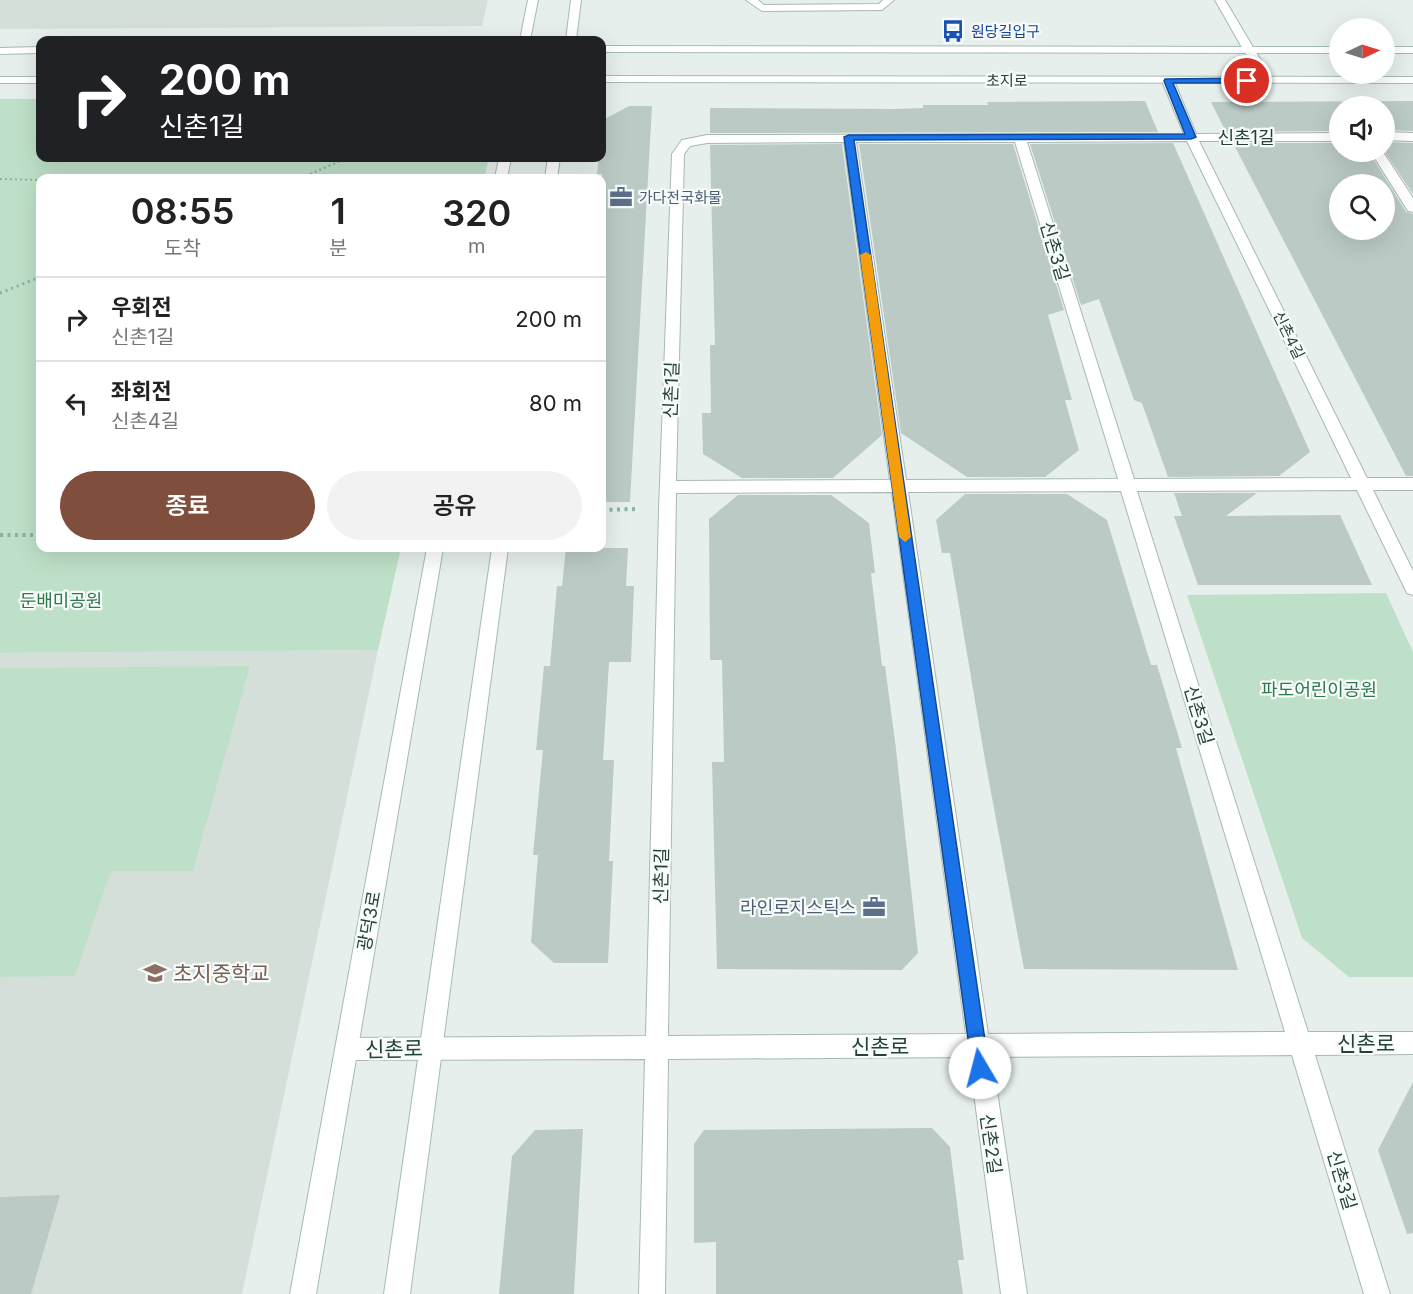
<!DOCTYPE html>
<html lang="ko">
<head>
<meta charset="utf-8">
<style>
	:root { --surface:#fff; --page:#f2f2f2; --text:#222; --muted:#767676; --line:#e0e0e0; --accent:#804e3d }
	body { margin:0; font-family:Inter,"Noto Sans KR",sans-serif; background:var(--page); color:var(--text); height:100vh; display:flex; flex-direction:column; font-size:22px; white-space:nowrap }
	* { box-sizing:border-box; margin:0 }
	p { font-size:20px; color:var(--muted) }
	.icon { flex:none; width:33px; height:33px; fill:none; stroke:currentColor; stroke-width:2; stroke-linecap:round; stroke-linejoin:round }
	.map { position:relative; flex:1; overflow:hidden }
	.details { position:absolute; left:36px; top:174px; width:570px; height:378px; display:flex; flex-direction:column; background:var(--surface); border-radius:12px; box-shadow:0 6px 24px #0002 }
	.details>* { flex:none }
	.banner { position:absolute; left:36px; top:36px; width:570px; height:126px; border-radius:12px; box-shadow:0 6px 24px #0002; background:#202124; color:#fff; overflow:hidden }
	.needle { width:39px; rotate:86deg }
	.fabs { position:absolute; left:1329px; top:18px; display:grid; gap:12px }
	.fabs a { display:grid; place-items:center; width:66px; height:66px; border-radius:50%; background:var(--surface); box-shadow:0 6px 24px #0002; font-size:30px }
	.pin { position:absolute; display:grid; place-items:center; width:51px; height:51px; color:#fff; margin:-26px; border:3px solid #fff; border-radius:50%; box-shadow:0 2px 6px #0007 }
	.me { position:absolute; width:66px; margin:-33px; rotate:352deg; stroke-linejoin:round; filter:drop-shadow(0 0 4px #0008) }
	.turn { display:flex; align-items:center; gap:21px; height:126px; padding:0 24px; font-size:27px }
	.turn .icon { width:78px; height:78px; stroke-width:2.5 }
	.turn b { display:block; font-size:42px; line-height:51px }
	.eta { display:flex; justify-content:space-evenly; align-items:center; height:102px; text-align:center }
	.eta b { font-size:36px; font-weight:600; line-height:42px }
	.action { display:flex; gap:12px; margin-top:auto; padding:12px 24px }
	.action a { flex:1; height:69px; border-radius:36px; background:var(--accent); color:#fff; font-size:24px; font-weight:600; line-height:69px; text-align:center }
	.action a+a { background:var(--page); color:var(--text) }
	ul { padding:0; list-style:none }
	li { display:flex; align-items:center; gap:18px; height:84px; padding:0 24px; border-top:2px solid var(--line) }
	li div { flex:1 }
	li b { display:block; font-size:22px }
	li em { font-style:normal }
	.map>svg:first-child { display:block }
</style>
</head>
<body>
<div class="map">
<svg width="1413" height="1294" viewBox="0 0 1413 1294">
	<rect width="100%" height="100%" fill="#e6efeb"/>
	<!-- built -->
	<path fill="#d4dfda" d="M 0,0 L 488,0 L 482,26 L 0,29 Z
		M 378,650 L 242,1294 L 0,1294 L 0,653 Z"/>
	<!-- green -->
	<path fill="#bfe0c8" d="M 0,99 L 40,99 L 40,158 L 489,158 L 484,178 L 40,178 L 40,548 L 401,548 L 378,650 L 0,653 Z
		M 1386,593 L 1413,652 L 1413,977 L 1349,977 L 1302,938 L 1187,595 Z
		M 250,666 L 193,871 L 111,871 L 75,976 L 0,977 L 0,668 Z"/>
	<!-- building -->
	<path fill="#bbcac4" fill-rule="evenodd" d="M 1145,101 L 1158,132 L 710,133 L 710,108 L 896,109 L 923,108 L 923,105 L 988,105 L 987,102 Z
		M 1413,101 L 1413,131 L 1384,130 L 1384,106 L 1340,106 L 1340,131 L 1226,132 L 1211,102 Z
		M 629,106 L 652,106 L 630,502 L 602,502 L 602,174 L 597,174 L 599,158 L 602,158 L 605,119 Z
		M 1384,142 L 1413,143 L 1413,194 L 1384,151 Z
		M 1173,143 L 1310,452 L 1279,476 L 1168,477 L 1142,403 L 1134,400 L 1099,299 L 1081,305 L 1030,144 Z
		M 1233,143 L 1340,143 L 1340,152 L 1369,152 L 1406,212 L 1413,214 L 1413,476 L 1406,476 ZM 1340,184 L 1384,184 L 1384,230 L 1340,230 Z
		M 842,144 L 882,435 L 833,478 L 742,478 L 703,454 L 702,413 L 711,413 L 710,345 L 715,345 L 710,145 Z
		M 859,144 L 1013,144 L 1064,310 L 1048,315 L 1072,400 L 1065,400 L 1079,450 L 1045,477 L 967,477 L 901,433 Z
		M 1174,493 L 1257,493 L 1226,516 L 1340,515 L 1372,585 L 1198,585 L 1174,516 L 1182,516 Z
		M 965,494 L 1067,494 L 1107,520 L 1151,665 L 1157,665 L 1182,748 L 1176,748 L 1238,970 L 1024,969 L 985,760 L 950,553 L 942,553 L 936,520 Z
		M 738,495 L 831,495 L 869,523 L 875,573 L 871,573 L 882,666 L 885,666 L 896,749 L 918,953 L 902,970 L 717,969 L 712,762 L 724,762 L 722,660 L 710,660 L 709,519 Z
		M 566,548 L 628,548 L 626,586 L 634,586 L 631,662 L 609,662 L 603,760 L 614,760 L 609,861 L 613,861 L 608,963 L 554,963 L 531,942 L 538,855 L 533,855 L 543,750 L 536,750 L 544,666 L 550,666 L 557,586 L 562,586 Z
		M 1413,1082 L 1413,1233 L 1407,1234 L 1378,1150 Z
		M 932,1128 L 950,1147 L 964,1260 L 958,1260 L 963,1294 L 716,1294 L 716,1242 L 694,1243 L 694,1144 L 704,1130 Z
		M 583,1129 L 574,1294 L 499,1294 L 512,1156 L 535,1130 Z
		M 60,1195 L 31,1294 L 0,1294 L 0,1197 Z"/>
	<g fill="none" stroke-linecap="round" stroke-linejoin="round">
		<!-- street casing -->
		<g stroke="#a8b8b2" stroke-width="2">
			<path id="street" d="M 746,0 L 758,0 L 764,5 L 879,4 L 883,0 L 894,0 L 882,10 L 762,11 Z
				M 1215,0 L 1225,0 L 1273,81 L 1271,83 L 1267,84 L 1261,81 Z
				M 1168,78 L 1174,81 L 1196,134 L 1340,133 L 1340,141 L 1199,141 L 1367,478 L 1413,478 L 1413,490 L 1373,490 L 1413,571 L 1413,595 L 1407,593 L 1357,490 L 1137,491 L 1308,1032 L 1413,1032 L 1413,1054 L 1315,1055 L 1390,1294 L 1364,1294 L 1292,1055 L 992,1057 L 1027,1294 L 1001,1294 L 969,1057 L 668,1059 L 665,1294 L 639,1294 L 645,1059 L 346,1060 L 338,1057 L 335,1049 L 338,1041 L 346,1038 L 646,1036 L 659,509 L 672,154 L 682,140 L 707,135 L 1184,134 L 1162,81 ZM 1187,141 L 1351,478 L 1134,479 L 1027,142 ZM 844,142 L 890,480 L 676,481 L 684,154 L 690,146 L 707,143 ZM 856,142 L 1015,142 L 1118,479 L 906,480 ZM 1121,491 L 1285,1032 L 988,1034 L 908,492 ZM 892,492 L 966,1034 L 668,1036 L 676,493 Z
				M 1384,132 L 1413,133 L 1413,141 L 1384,140 Z
				M 1371,152 L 1383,152 L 1413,198 L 1413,212 L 1408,211 Z"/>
		</g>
		<!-- secondary casing -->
		<g stroke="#a4bbb3" stroke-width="2">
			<path id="secondary" d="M 528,0 L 538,0 L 530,40 L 520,40 Z
				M 571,0 L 581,0 L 576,40 L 566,40 Z
				M 602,46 L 1340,47 L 1340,53 L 602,52 Z
				M 40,47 L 40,53 L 0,54 L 0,48 Z
				M 1384,47 L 1413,47 L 1413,53 L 1384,53 Z
				M 602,76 L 1413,77 L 1413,83 L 602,82 Z
				M 0,77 L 40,77 L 40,83 L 0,83 Z
				M 499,158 L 511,158 L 507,178 L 495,178 Z
				M 548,158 L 560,158 L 557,178 L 545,178 Z
				M 427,548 L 443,548 L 316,1294 L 290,1294 Z
				M 492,548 L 508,548 L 410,1294 L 384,1294 Z"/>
		</g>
		<!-- path-far2 -->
		<path stroke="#86b3a5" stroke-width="2" stroke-dasharray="2 3" stroke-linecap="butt" d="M 301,178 L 347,158
			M 0,179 L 40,180"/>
		<!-- path-far1 -->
		<path stroke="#86b3a5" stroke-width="3" stroke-dasharray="2 4" stroke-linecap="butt" d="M 0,293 L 40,277"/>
		<!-- path -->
		<path stroke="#86b3a5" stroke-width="4" stroke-dasharray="3 4.5" stroke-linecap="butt" d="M 602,510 L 637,509
			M 0,535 L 40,535"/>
		<!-- street -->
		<use href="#street" fill="#fff" fill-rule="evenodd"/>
		<!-- secondary -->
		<use href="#secondary" fill="#fff" fill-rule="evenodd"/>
	</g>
	<!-- route -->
	<path fill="#1a73e8" stroke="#114b97" stroke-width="1.5" d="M 1247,78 L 1251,81 L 1250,83 L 1173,83 L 1196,137 L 1191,139 L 854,140 L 989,1068 L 987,1074 L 980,1077 L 974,1074 L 972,1068 L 844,137 L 849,135 L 1185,134 L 1164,81 L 1165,79 Z"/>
	<!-- slow -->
	<path fill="#f59e0b" d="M 866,252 L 871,255 L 911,537 L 905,542 L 899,537 L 860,255 Z"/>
	<!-- icons -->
	<defs>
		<g id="bus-bare" transform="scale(1.8)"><path d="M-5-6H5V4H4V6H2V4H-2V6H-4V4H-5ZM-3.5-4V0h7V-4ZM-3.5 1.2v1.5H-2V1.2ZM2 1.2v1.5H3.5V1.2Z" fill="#1a4fb4" stroke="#f7fbf9" stroke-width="2.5" paint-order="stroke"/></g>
		<g id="office-bare" transform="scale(1.8)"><path d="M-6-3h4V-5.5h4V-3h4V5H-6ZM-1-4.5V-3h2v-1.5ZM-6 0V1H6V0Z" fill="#5c6f8a" stroke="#f7fbf9" stroke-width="2.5" paint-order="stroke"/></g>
		<g id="school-bare" transform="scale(1.8)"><path d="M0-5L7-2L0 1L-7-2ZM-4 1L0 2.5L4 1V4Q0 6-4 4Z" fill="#8d6e63" stroke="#f7fbf9" stroke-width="2.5" paint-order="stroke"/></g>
	</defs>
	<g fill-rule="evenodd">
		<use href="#bus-bare" x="953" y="31"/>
		<use href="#office-bare" x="621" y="197"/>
		<use href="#office-bare" x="874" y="907"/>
		<use href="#school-bare" x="155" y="973"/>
	</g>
	<g text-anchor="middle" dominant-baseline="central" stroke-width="4.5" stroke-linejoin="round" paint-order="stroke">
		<!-- far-transit labels -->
		<g font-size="15" fill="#164399" stroke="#f7fbf9" text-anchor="start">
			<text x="971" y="31">원당길입구</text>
		</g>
		<!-- far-street labels -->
		<g font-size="15" fill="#24423a" stroke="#f7fbf9">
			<text x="1007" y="80">초지로</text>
			<text transform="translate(1289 335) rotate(64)">신촌4길</text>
		</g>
		<!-- far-service labels -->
		<g font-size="15" fill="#4e5e75" stroke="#f7fbf9" text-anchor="start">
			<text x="639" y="197">가다전국화물</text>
		</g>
		<!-- street labels -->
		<g font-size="18" fill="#24423a" stroke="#f7fbf9">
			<text x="1246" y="137">신촌1길</text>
			<text transform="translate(1055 251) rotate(73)">신촌3길</text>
			<text transform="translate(671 390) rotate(-88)">신촌1길</text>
			<text transform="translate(1199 715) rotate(73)">신촌3길</text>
			<text transform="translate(661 876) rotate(-89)">신촌1길</text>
			<text transform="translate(369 921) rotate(-80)">광덕3로</text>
			<text transform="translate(991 1144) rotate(82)">신촌2길</text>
			<text transform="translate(1342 1180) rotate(73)">신촌3길</text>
		</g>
		<!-- park labels -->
		<g font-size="18" fill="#2d7a4b" stroke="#f7fbf9">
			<text x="61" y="600">둔배미공원</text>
			<text x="1319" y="689">파도어린이공원</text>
		</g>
		<!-- service labels -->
		<g font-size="18" fill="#4e5e75" stroke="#f7fbf9" text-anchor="end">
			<text x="856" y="907">라인로지스틱스</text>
		</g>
		<!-- near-education labels -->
		<g font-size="21" fill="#785e54" stroke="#f7fbf9" text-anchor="start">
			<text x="173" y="973">초지중학교</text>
		</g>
		<!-- near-street labels -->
		<g font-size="21" fill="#24423a" stroke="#f7fbf9">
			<text x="1366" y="1043">신촌로</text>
			<text x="880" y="1046">신촌로</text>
			<text transform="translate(394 1049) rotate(-1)">신촌로</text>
		</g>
	</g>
</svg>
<div class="fabs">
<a><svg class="needle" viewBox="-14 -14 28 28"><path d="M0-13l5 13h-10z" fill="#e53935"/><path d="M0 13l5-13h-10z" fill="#767676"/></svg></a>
<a><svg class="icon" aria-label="sound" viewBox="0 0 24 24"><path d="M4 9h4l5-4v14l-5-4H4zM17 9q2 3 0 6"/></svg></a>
<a><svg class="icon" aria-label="search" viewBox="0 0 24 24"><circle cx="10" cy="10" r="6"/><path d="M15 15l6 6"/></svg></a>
</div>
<div class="pin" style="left:1247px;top:81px;background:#d93025"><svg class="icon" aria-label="arrive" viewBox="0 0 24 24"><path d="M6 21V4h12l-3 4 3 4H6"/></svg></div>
<svg class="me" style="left:980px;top:1068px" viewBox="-20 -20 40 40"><circle r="19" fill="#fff"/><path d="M0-13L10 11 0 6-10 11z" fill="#1a73e8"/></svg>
<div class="banner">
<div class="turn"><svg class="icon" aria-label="right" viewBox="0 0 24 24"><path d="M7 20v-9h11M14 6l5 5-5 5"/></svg><div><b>200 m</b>신촌1길</div></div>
</div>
<section class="details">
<div class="eta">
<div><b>08:55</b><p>도착</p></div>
<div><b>1</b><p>분</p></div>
<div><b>320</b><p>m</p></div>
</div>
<ul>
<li><svg class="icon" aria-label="right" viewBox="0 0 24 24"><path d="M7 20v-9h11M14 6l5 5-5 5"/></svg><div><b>우회전</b><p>신촌1길</p></div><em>200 m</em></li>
<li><svg class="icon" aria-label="left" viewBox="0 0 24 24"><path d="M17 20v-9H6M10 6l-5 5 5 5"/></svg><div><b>좌회전</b><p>신촌4길</p></div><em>80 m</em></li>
</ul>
<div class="action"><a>종료</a><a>공유</a></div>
</section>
</div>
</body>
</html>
